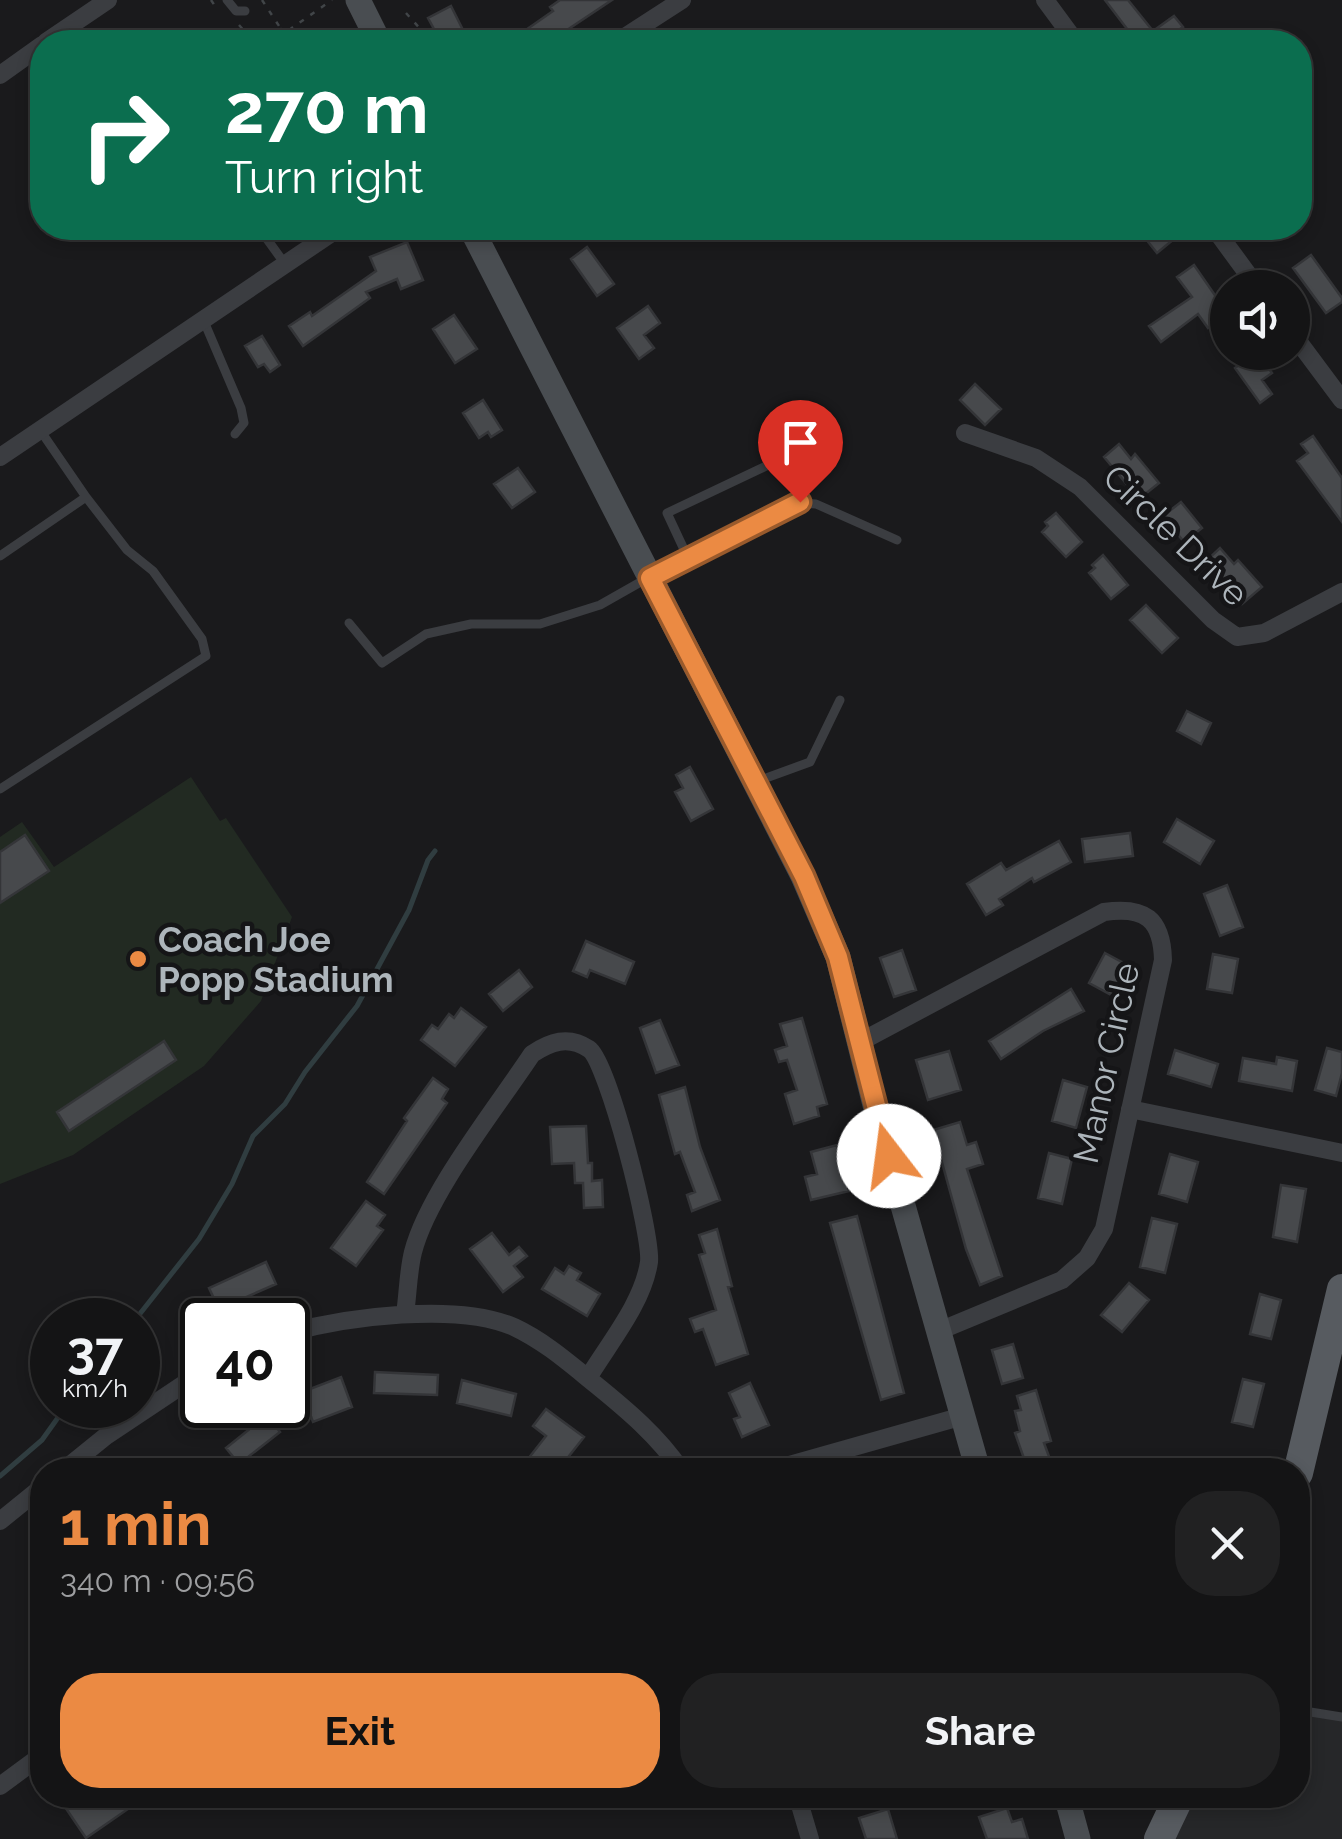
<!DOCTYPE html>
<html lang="en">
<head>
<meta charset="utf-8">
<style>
	:root { --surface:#141415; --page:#212122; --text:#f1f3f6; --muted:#9d9ea0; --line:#333334; --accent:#eb8a43 }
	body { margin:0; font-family:Raleway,sans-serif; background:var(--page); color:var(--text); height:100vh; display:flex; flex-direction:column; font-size:38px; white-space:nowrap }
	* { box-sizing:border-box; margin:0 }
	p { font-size:32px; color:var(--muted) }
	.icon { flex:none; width:55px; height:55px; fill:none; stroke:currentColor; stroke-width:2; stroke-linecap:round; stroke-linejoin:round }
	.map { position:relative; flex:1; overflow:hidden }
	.side { position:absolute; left:30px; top:1458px; width:1280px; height:350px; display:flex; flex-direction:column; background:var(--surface); border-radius:40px; box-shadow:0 5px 15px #0003,0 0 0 2px var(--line) }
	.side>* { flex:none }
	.top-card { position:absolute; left:30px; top:30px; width:1282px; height:210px; border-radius:40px; box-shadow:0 5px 15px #0003,0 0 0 2px var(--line); background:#0b6e4f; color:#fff; overflow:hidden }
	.tools { position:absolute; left:1210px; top:270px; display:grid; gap:20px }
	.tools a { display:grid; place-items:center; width:100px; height:100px; border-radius:50%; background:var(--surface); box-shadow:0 5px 15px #0003,0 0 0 2px var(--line); font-size:50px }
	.speed { position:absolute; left:30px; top:1298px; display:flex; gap:20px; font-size:50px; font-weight:700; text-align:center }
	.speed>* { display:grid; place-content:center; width:130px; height:130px; border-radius:50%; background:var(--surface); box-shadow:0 5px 15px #0003,0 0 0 2px var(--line); line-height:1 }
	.speed small { font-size:25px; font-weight:400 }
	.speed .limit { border:5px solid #111; border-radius:15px; background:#fff; color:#111 }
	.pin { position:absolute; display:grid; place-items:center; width:85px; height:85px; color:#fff; margin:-102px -42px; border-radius:50% 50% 50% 0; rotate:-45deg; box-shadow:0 0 10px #0007 }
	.pin .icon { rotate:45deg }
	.me { position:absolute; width:110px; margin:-55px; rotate:345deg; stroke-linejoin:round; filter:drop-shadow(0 0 8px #0008) }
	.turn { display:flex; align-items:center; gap:35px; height:210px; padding:0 30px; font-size:45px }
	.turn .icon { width:130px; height:130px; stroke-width:2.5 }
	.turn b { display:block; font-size:70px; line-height:85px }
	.round { display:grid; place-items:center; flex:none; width:105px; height:105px; border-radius:40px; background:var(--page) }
	.overview { display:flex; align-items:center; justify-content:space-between; height:170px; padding:0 30px }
	h1 { font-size:60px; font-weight:700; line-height:75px; color:var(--accent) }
	.primary-button { display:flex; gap:20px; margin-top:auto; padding:20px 30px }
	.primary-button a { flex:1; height:115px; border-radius:40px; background:var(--accent); color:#111; font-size:40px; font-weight:700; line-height:115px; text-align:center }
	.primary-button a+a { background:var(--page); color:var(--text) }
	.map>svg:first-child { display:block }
</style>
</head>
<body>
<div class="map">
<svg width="1342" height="1839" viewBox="0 0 1342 1839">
	<rect width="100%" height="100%" fill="#1a1a1c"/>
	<!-- built -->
	<path fill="#262729" d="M 1298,1710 L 1342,1717 L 1342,1839 L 1159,1839 L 1180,1795 L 1298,1795 Z"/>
	<!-- green -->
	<path fill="#222a22" d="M 191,777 L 220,821 L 226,818 L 292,917 L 261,1001 L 204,1066 L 73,1155 L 0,1184 L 0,837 L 22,822 L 54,867 Z"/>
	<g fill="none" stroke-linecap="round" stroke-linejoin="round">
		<!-- stream -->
		<path stroke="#303d40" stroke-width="5" d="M 135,1320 L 199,1239 L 232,1184 L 253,1136 L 285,1104 L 305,1072 L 357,1006 L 409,910 L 428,860 L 435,851
			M 0,1476 L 42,1440 L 67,1405"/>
	</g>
	<!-- building -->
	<path fill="#47494c" stroke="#343538" stroke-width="2.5" d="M 560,0 L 612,0 L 549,42 L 526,42 L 520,34 L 553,11 L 550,7 Z
		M 1105,0 L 1128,0 L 1153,31 L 1174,16 L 1183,27 L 1174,33 L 1181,42 L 1137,42 Z
		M 451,6 L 467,38 L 458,42 L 441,42 L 428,18 Z
		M 1137,228 L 1165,228 L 1174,239 L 1157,253 Z
		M 407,242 L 423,280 L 401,289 L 397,279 L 366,292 L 370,298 L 303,346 L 289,326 L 310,312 L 312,316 L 376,271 L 370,257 Z
		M 587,247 L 614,284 L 597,296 L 571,259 Z
		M 1311,255 L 1342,298 L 1342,302 L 1326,313 L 1293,268 Z
		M 1194,265 L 1228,314 L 1208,328 L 1198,314 L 1161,342 L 1149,326 L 1192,297 L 1177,277 Z
		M 648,306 L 660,323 L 644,335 L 654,348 L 639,359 L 617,328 Z
		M 454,315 L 477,349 L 455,363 L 433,329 Z
		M 262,336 L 280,365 L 270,372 L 264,364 L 258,367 L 245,346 Z
		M 1256,352 L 1272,373 L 1262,380 L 1272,394 L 1260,403 L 1235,368 Z
		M 975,384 L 1001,409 L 985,425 L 960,400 Z
		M 483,400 L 502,430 L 491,437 L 488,432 L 479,438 L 463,413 Z
		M 1313,436 L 1342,478 L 1342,522 L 1297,461 L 1308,453 L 1301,444 Z
		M 1119,444 L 1131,459 L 1135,454 L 1159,483 L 1139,499 L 1104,457 Z
		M 518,468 L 535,492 L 512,508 L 494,484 Z
		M 1181,502 L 1202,528 L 1184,542 L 1163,516 Z
		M 1056,513 L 1082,542 L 1066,557 L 1042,532 L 1048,526 L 1045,522 Z
		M 1220,548 L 1234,564 L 1238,560 L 1262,587 L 1242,604 L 1206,561 Z
		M 1103,555 L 1128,585 L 1111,599 L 1089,573 L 1095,568 L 1092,565 Z
		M 1146,605 L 1178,638 L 1162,653 L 1130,620 Z
		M 1187,711 L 1211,723 L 1201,744 L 1177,731 Z
		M 690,767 L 713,809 L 691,821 L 675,792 L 683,788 L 676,775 Z
		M 1177,819 L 1214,841 L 1200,864 L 1164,842 Z
		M 1130,833 L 1133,856 L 1085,862 L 1082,839 Z
		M 25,835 L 49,871 L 0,903 L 0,852 Z
		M 1059,841 L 1071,862 L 1034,882 L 1032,878 L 999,899 L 1003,905 L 986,915 L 967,884 L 1001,863 L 1006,870 Z
		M 1227,885 L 1243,927 L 1220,936 L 1204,894 Z
		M 586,941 L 634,962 L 625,984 L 590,970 L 587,977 L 573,971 Z
		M 902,950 L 916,990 L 894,997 L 880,958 Z
		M 1105,953 L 1131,967 L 1115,997 L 1089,983 Z
		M 1213,954 L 1238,959 L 1232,993 L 1207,989 Z
		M 519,970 L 532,987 L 503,1011 L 489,994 Z
		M 1071,989 L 1084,1011 L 1043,1031 L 1001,1059 L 989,1041 Z
		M 461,1008 L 486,1027 L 455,1066 L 421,1040 L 432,1025 L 438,1029 L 449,1014 L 454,1018 Z
		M 802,1018 L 827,1104 L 817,1107 L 819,1116 L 794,1124 L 785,1094 L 797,1090 L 787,1060 L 779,1062 L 775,1050 L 787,1046 L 780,1024 Z
		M 660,1020 L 679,1065 L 656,1073 L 640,1028 Z
		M 164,1041 L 176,1060 L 69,1131 L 57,1112 Z
		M 1327,1048 L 1342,1052 L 1342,1073 L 1336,1096 L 1315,1090 Z
		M 1175,1050 L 1218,1064 L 1211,1087 L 1168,1074 Z
		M 949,1051 L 961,1090 L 928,1100 L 916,1060 Z
		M 1277,1057 L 1297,1061 L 1292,1091 L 1239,1081 L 1243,1058 L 1276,1064 Z
		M 433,1078 L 448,1089 L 442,1099 L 447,1103 L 384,1194 L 367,1182 L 407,1121 L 404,1118 Z
		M 1063,1080 L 1087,1087 L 1076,1128 L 1052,1121 Z
		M 685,1087 L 700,1147 L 720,1200 L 692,1211 L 687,1195 L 695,1192 L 680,1152 L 675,1154 L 659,1095 Z
		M 960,1122 L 967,1145 L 976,1142 L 983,1164 L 967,1169 L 1002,1276 L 980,1285 L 966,1249 L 933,1130 Z
		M 586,1126 L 588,1163 L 592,1163 L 592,1181 L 602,1180 L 603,1207 L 584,1208 L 583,1183 L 575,1183 L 574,1163 L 552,1164 L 550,1127 Z
		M 837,1145 L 849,1191 L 811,1200 L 805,1177 L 817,1174 L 811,1152 Z
		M 1049,1153 L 1072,1159 L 1062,1204 L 1038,1198 Z
		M 1170,1154 L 1198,1162 L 1187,1202 L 1159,1194 Z
		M 1281,1185 L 1306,1189 L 1297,1242 L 1273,1237 Z
		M 366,1201 L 385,1215 L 377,1226 L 383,1230 L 356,1266 L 331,1248 Z
		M 857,1216 L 904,1393 L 881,1400 L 830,1223 Z
		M 1152,1218 L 1177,1224 L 1165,1273 L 1140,1267 Z
		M 717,1229 L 732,1286 L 728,1287 L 748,1354 L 716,1365 L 703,1329 L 695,1332 L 690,1319 L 716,1310 L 699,1255 L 705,1253 L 699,1235 Z
		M 492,1233 L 509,1255 L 519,1247 L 527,1256 L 514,1266 L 523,1277 L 503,1292 L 470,1249 Z
		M 266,1262 L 276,1284 L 219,1309 L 209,1288 Z
		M 569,1266 L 581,1273 L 577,1280 L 600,1294 L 587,1316 L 542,1289 L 555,1268 L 564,1274 Z
		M 1129,1283 L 1149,1300 L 1122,1332 L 1101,1315 Z
		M 1260,1294 L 1281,1300 L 1271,1339 L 1250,1334 Z
		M 1013,1344 L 1023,1378 L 1002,1384 L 992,1350 Z
		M 375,1372 L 438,1375 L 437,1395 L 374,1393 Z
		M 341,1377 L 352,1407 L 313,1422 L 302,1392 Z
		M 1243,1379 L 1264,1384 L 1253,1427 L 1232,1422 Z
		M 462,1380 L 516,1394 L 511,1416 L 457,1403 Z
		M 750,1383 L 769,1425 L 742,1437 L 734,1419 L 740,1417 L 729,1393 Z
		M 1036,1390 L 1051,1441 L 1044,1443 L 1054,1470 L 1028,1470 L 1015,1433 L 1020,1431 L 1015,1411 L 1021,1410 L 1017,1396 Z
		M 546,1409 L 584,1437 L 558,1470 L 532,1470 L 524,1464 L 546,1436 L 533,1426 Z
		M 267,1415 L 280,1432 L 239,1464 L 226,1448 Z
		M 77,1795 L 119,1795 L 128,1809 L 86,1838 L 63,1804 Z
		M 1007,1808 L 1012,1822 L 1022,1819 L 1028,1839 L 987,1839 L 979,1817 Z
		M 888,1809 L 897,1839 L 866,1839 L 859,1818 Z"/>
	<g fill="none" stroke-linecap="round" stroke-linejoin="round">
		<!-- path -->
		<path stroke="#414548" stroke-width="2.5" stroke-dasharray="5 8" stroke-linecap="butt" d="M 211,0 L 217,9
			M 262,0 L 281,29
			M 406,13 L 423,32 L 432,32
			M 239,25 L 254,42
			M279.5 33a5.5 5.5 0 1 1 11 0a5.5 5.5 0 1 1-11 0Z
			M 289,30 L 332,0
			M 271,42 L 279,37"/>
		<!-- lane -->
		<path stroke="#3b3d41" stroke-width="9" d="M 227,0 L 236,11 L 245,11
			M 259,228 L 285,264
			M 203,319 L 241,408 L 244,423 L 235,434
			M 0,556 L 86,497 L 40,430
			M 688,558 L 667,513 L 781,459 L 801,503
			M 349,623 L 382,663 L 426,634 L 471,624 L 540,624 L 600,605 L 660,571 L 801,503 L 816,504 L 897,540
			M 758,781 L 810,762 L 840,700
			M 0,789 L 206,656 L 202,639 L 153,571 L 127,550 L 86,497
			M 1298,1710 L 1342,1717"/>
		<!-- street -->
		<path stroke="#3b3d41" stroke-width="18" d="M 1045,0 L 1076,42
			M 46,42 L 108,0
			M 617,42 L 682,0
			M 0,75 L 42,45
			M 1214,228 L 1258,288
			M 1292,333 L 1342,400
			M 965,433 L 1036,458 L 1080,487 L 1213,620 L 1237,637 L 1264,633 L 1342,592
			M 0,457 L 339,228
			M 860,1042 L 1104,912 C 1145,906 1162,919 1163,960 L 1104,1229 L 1087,1258 L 1062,1280 L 939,1331
			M 1130,1109 L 1342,1153
			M 405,1314 C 408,1294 408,1272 413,1252 C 428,1193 497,1107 532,1054 C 550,1042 568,1035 589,1049 C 608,1062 652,1235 649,1262 C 643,1303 609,1343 588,1378
			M 288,1333 C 346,1317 457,1302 514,1327 C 544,1341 569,1363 595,1384 C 627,1410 658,1436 681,1470
			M 64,1470 L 106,1436 L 202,1372
			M 772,1470 L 963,1416
			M 0,1521 L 42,1487
			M 0,1786 L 42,1755
			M 797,1795 L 810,1839"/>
		<!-- secondary -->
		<path stroke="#494d51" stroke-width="25" d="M 358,0 L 379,42
			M 471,228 L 803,876 L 838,957 L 879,1121 L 978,1470
			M 1066,1795 L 1078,1839"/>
		<!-- primary -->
		<path stroke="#575b60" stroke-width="30" d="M 1298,1473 L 1342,1289
			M 1159,1839 L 1180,1795"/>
	</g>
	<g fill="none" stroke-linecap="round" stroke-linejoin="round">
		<!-- route casing -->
		<g stroke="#995a2c" stroke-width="25">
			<path id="route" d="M 800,502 L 650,578 L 804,876 L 838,957 L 889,1156"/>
		</g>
		<!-- route -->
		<use href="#route" stroke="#eb8a43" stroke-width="18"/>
	</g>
	<!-- markers -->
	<circle fill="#eb8a43" stroke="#151517" stroke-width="4" cx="138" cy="959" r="10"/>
	<g text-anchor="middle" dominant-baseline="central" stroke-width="9" stroke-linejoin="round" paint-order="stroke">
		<!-- street labels -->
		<g font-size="35" fill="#adb5bb" stroke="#151517">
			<text transform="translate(1176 535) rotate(44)">Circle Drive</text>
			<text transform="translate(1106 1063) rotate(-78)">Manor Circle</text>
		</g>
		<!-- poi labels -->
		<g font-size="35" font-weight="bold" fill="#adb5bb" stroke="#151517" text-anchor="start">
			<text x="158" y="939">Coach Joe<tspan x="158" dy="40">Popp Stadium</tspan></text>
		</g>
	</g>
</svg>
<div class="tools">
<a><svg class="icon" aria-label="sound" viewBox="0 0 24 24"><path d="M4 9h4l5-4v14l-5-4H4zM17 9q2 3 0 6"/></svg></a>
</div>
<div class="speed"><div>37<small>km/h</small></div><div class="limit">40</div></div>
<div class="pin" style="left:800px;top:502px;background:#d93025"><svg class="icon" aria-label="arrive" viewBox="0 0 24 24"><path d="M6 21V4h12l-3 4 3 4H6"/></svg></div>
<svg class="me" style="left:889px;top:1156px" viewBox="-20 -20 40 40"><circle r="19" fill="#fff"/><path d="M0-13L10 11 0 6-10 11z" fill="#eb8a43"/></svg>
<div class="top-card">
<div class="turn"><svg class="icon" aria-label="right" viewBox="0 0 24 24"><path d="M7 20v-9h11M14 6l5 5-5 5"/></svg><div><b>270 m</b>Turn right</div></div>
</div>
<section class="side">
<div class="overview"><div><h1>1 min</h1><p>340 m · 09:56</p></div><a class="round"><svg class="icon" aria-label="close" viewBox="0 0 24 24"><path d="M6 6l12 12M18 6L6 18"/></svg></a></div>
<div class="primary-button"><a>Exit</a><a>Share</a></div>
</section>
</div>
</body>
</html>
